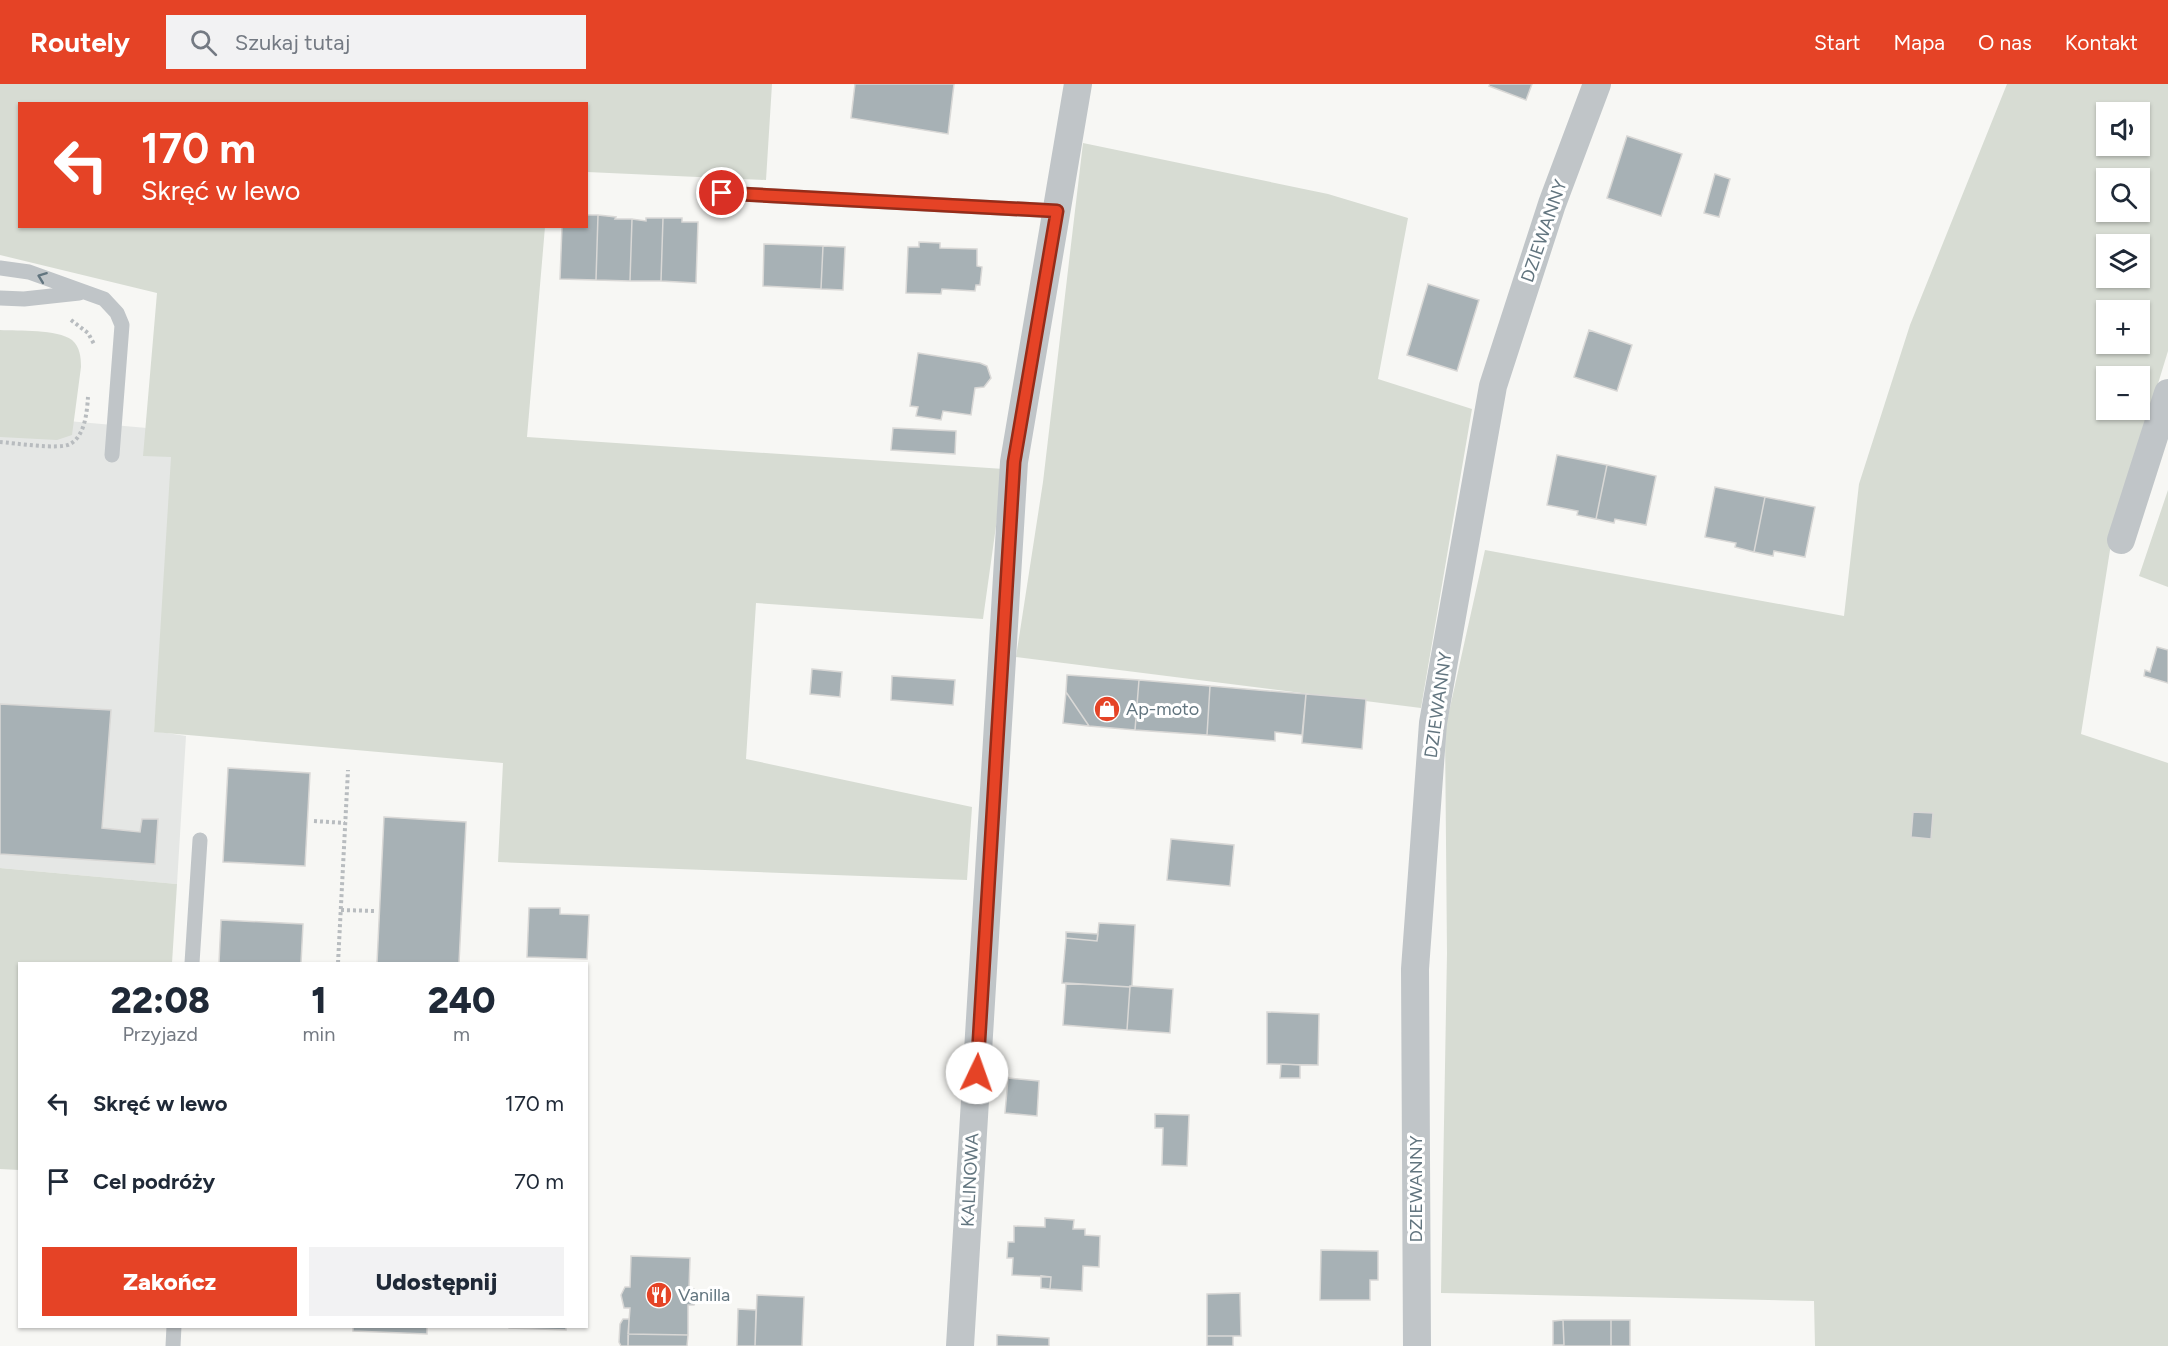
<!DOCTYPE html>
<html lang="pl">
<head>
<meta charset="utf-8">
<style>
	:root { --surface:#fff; --page:#f2f2f3; --text:#1f2937; --muted:#747a83; --accent:#e54326 }
	body { margin:0; font-family:Figtree,sans-serif; background:var(--page); color:var(--text); height:100vh; display:flex; flex-direction:column; font-size:22px; white-space:nowrap }
	* { box-sizing:border-box; margin:0 }
	p { font-size:20px; color:var(--muted) }
	.icon { flex:none; width:33px; height:33px; fill:none; stroke:currentColor; stroke-width:2; stroke-linecap:round; stroke-linejoin:round }
	.map { position:relative; flex:1; overflow:hidden }
	.panel { position:absolute; left:18px; top:878px; width:570px; height:366px; display:flex; flex-direction:column; background:var(--surface); border-radius:0px; box-shadow:0 2px 4px #0004 }
	.panel>* { flex:none }
	.banner { position:absolute; left:18px; top:18px; width:570px; height:126px; border-radius:0px; box-shadow:0 2px 4px #0004; background:#e54326; color:#fff; overflow:hidden }
	.fabs { position:absolute; left:2096px; top:18px; display:grid; gap:12px }
	.fabs a { display:grid; place-items:center; width:54px; height:54px; border-radius:0px; background:var(--surface); box-shadow:0 2px 4px #0004; font-size:30px }
	.pin { position:absolute; display:grid; place-items:center; width:51px; height:51px; color:#fff; margin:-26px; border:3px solid #fff; border-radius:50%; box-shadow:0 2px 6px #0007 }
	.me { position:absolute; width:66px; margin:-33px; rotate:3deg; stroke-linejoin:round; filter:drop-shadow(0 0 4px #0008) }
	.turn { display:flex; align-items:center; gap:21px; height:126px; padding:0 24px; font-size:27px }
	.turn .icon { width:78px; height:78px; stroke-width:2.5 }
	.turn b { display:block; font-size:42px; line-height:51px }
	.eta { display:flex; justify-content:space-evenly; align-items:center; height:102px; text-align:center }
	.eta b { font-size:36px; font-weight:800; line-height:42px }
	.cta { display:flex; gap:12px; margin-top:auto; padding:12px 24px }
	.cta a { flex:1; height:69px; border-radius:0px; background:var(--accent); color:#fff; font-size:24px; font-weight:800; line-height:69px; text-align:center }
	.cta a+a { background:var(--page); color:var(--text) }
	ul { padding:0; list-style:none }
	li { display:flex; align-items:center; gap:18px; height:78px; padding:0 24px }
	li div { flex:1 }
	li b { display:block; font-size:22px }
	li em { font-style:normal }
	header { display:flex; align-items:center; gap:36px; box-sizing:border-box; height:84px; padding:0 30px; background:var(--accent); color:#fff }
	header strong { font-size:28px }
	nav { display:flex; gap:33px; margin-inline-start:auto; font-size:21px }
	.search { width:420px; height:54px; background:var(--page); display:flex; align-items:center; gap:15px; box-sizing:border-box; padding:0 21px; border-radius:0px; color:var(--muted); font-size:22px }
	.map>svg:first-child { display:block }
</style>
</head>
<body>
<header>
<strong>Routely</strong>
<div class="search"><svg class="icon" aria-label="search" viewBox="0 0 24 24"><circle cx="10" cy="10" r="6"/><path d="M15 15l6 6"/></svg>Szukaj tutaj</div>
<nav><a>Start</a><a>Mapa</a><a>O nas</a><a>Kontakt</a></nav>
</header>
<div class="map">
<svg width="2168" height="1262" viewBox="0 0 2168 1262">
	<rect width="100%" height="100%" fill="#f7f7f4"/>
	<!-- built -->
	<path fill="#e5e7e5" d="M 0,331 L 181,347 L 154,647 L 186,652 L 177,800 L 0,784 Z"/>
	<!-- green -->
	<path fill="#d7dcd3" fill-rule="evenodd" d="M 0,0 L 772,0 L 766,96 L 587,88 L 586,20 L 20,20 L 20,142 L 545,143 L 527,353 L 1004,385 L 983,535 L 756,519 L 746,675 L 972,723 L 967,796 L 498,778 L 503,679 L 154,648 L 171,373 L 143,372 L 157,209 L 0,171 Z
		M 2007,0 L 2168,0 L 2168,267 L 2113,447 L 2081,650 L 2168,679 L 2168,1262 L 1815,1262 L 1814,1217 L 1441,1209 L 1447,869 L 1445,646 L 1485,466 L 1844,532 L 1859,400 L 1910,241 ZM 2106,28 L 2139,28 L 2139,62 L 2106,62 ZM 2106,94 L 2139,94 L 2139,128 L 2106,128 ZM 2106,160 L 2139,160 L 2139,194 L 2106,194 ZM 2106,226 L 2139,226 L 2139,260 L 2106,260 ZM 2106,292 L 2139,292 L 2139,326 L 2106,326 Z
		M 1083,59 L 1328,110 L 1408,134 L 1378,295 L 1472,325 L 1421,624 L 1016,573 L 1043,398 Z
		M 0,246 C 19,247 57,245 72,256 C 80,263 81,273 81,283 L 72,351 L 57,356 L 0,353 Z
		M 2168,406 L 2168,503 L 2139,492 Z
		M 0,784 L 177,800 L 172,879 L 20,879 L 19,1086 L 0,1085 Z"/>
	<!-- building -->
	<path fill="#a7b1b5" stroke="#d9d8d6" stroke-width="1.5" d="M 855,0 L 954,0 L 948,50 L 851,34 Z
		M 1490,0 L 1532,0 L 1526,16 L 1489,2 Z
		M 1627,52 L 1682,70 L 1661,132 L 1607,114 Z
		M 1715,90 L 1730,95 L 1719,133 L 1704,129 Z
		M 586,131 L 598,131 L 596,196 L 560,195 L 562,142 L 586,142 Z
		M 598,131 L 616,133 L 615,135 L 632,135 L 630,197 L 596,196 Z
		M 646,134 L 663,134 L 661,197 L 630,197 L 632,135 L 646,137 Z
		M 663,134 L 682,134 L 682,138 L 698,138 L 696,199 L 661,197 Z
		M 919,158 L 940,159 L 940,164 L 977,165 L 977,182 L 982,183 L 980,201 L 976,201 L 975,207 L 942,205 L 941,210 L 906,209 L 908,163 L 919,163 Z
		M 764,160 L 823,162 L 821,205 L 763,202 Z
		M 823,162 L 845,163 L 843,206 L 821,205 Z
		M 1428,200 L 1479,216 L 1457,287 L 1407,271 Z
		M 1589,246 L 1632,261 L 1617,307 L 1574,293 Z
		M 918,269 L 980,279 L 987,282 L 991,294 L 984,303 L 975,304 L 971,331 L 943,327 L 941,336 L 916,332 L 918,323 L 910,322 Z
		M 893,344 L 956,347 L 955,370 L 891,366 Z
		M 1557,371 L 1607,381 L 1596,435 L 1577,431 L 1578,427 L 1547,421 Z
		M 1607,381 L 1656,392 L 1646,441 L 1615,435 L 1614,439 L 1596,435 Z
		M 1715,403 L 1765,413 L 1754,468 L 1735,463 L 1736,459 L 1705,453 Z
		M 1765,413 L 1815,423 L 1805,473 L 1774,467 L 1773,472 L 1754,468 Z
		M 2157,563 L 2168,566 L 2168,599 L 2144,592 L 2145,586 L 2150,588 Z
		M 812,585 L 842,588 L 840,613 L 810,610 Z
		M 1067,591 L 1139,596 L 1135,646 L 1089,642 L 1066,608 Z
		M 892,592 L 955,596 L 953,621 L 891,616 Z
		M 1139,596 L 1210,602 L 1207,651 L 1135,646 Z
		M 1210,602 L 1306,610 L 1302,651 L 1275,648 L 1275,657 L 1207,651 Z
		M 1066,608 L 1089,642 L 1063,639 Z
		M 1306,610 L 1366,615 L 1362,665 L 1302,659 Z
		M 0,620 L 111,626 L 102,744 L 140,748 L 142,735 L 158,735 L 155,780 L 0,770 Z
		M 228,684 L 310,689 L 305,782 L 223,778 Z
		M 1913,728 L 1933,729 L 1931,755 L 1911,753 Z
		M 384,733 L 466,738 L 459,879 L 377,879 Z
		M 1171,755 L 1234,761 L 1230,802 L 1167,796 Z
		M 529,824 L 560,824 L 560,830 L 589,831 L 587,875 L 527,873 Z
		M 221,836 L 303,840 L 301,879 L 219,879 Z
		M 1099,839 L 1135,841 L 1132,902 L 1130,903 L 1062,899 L 1066,854 L 1097,857 Z
		M 1066,848 L 1098,850 L 1097,857 L 1066,854 Z
		M 1066,899 L 1130,903 L 1127,946 L 1063,941 Z
		M 1130,902 L 1173,905 L 1170,949 L 1127,946 Z
		M 1267,928 L 1319,930 L 1318,981 L 1267,980 Z
		M 1281,980 L 1300,981 L 1300,994 L 1280,994 Z
		M 1008,994 L 1039,997 L 1037,1032 L 1005,1029 Z
		M 1155,1030 L 1189,1031 L 1187,1082 L 1162,1081 L 1163,1044 L 1155,1044 Z
		M 1045,1134 L 1074,1136 L 1073,1145 L 1085,1145 L 1085,1151 L 1100,1152 L 1099,1183 L 1083,1182 L 1082,1207 L 1050,1205 L 1051,1193 L 1012,1191 L 1013,1174 L 1007,1174 L 1008,1158 L 1014,1158 L 1014,1142 L 1045,1143 Z
		M 1321,1166 L 1378,1167 L 1378,1196 L 1370,1196 L 1370,1216 L 1320,1216 Z
		M 631,1172 L 690,1174 L 689,1205 L 694,1205 L 697,1213 L 694,1221 L 688,1221 L 688,1251 L 628,1250 L 630,1224 L 624,1224 L 621,1211 L 625,1203 L 630,1203 Z
		M 1041,1192 L 1051,1193 L 1050,1205 L 1041,1204 Z
		M 1240,1209 L 1241,1252 L 1207,1252 L 1207,1210 Z
		M 757,1211 L 804,1213 L 802,1262 L 755,1262 Z
		M 738,1225 L 756,1226 L 755,1262 L 737,1262 Z
		M 623,1235 L 629,1235 L 628,1262 L 621,1262 L 619,1258 L 620,1240 Z
		M 1563,1236 L 1611,1236 L 1611,1262 L 1564,1262 Z
		M 1563,1236 L 1564,1261 L 1553,1261 L 1553,1237 Z
		M 1611,1236 L 1630,1236 L 1630,1262 L 1611,1262 Z
		M 353,1242 L 427,1242 L 427,1250 L 353,1247 Z
		M 509,1242 L 566,1242 L 566,1246 L 509,1244 Z
		M 628,1250 L 688,1251 L 687,1262 L 628,1262 Z
		M 997,1251 L 1049,1254 L 1049,1262 L 997,1262 Z
		M 1207,1252 L 1233,1252 L 1233,1262 L 1207,1262 Z"/>
	<g fill="none" stroke-linecap="round" stroke-linejoin="round">
		<!-- path -->
		<path stroke="#b8bcbf" stroke-width="4" stroke-dasharray="3 3" stroke-linecap="butt" d="M 71,236 L 88,249 L 94,260
			M 0,358 C 14,359 59,366 70,360 C 85,352 87,328 88,313
			M 314,737 L 345,739
			M 341,826 L 375,827
			M 338,879 L 348,686"/>
		<!-- lane -->
		<path stroke="#c0c5c8" stroke-width="15" d="M 722,109 L 1057,127
			M 0,184 L 29,188 L 104,215 L 117,229 L 122,241 L 112,371
			M 0,214 L 24,215 L 79,209
			M 192,879 L 200,756
			M 173,1262 L 174,1242"/>
		<!-- street -->
		<path stroke="#c0c5c8" stroke-width="28" d="M 2121,456 L 2168,309
			M 960,1262 L 1014,378 L 1078,0
			M 1417,1262 L 1415,885 L 1433,639 L 1493,302 L 1552,120 L 1597,0"/>
	</g>
	<!-- one-way arrows -->
	<defs><path id="oneway-chevron" d="M-2-3.5L2.5 0L-2 3.5" fill="none" stroke-width="1.6" stroke-linecap="round" stroke-linejoin="round" transform="scale(1.5)"/></defs>
	<use stroke="#62757f" href="#oneway-chevron" transform="translate(42 193) rotate(-159)"/>
	<g fill="none" stroke-linecap="round" stroke-linejoin="round">
		<!-- route casing -->
		<g stroke="#952c19" stroke-width="15">
			<path id="route" d="M 722,109 L 1057,127 L 1014,378 L 977,989"/>
		</g>
		<!-- route -->
		<use href="#route" stroke="#e54326" stroke-width="10"/>
	</g>
	<!-- icons -->
	<defs>
		<g id="shop-disc" transform="scale(1.35)"><circle r="9.5" fill="#e54326" stroke="#fff"/><path d="M-5-2.5h2.3a2.7 3.5 0 0 1 5.4 0H5L5.5 6h-11ZM-1.5-2.5h3a1.5 2.3 0 0 0-3 0Z" fill="#fff"/></g>
		<g id="restaurant-disc" transform="scale(1.35)"><circle r="9.5" fill="#e54326" stroke="#fff"/><path d="M-5-6h1v4h1v-4h1v4h1v-4h1v5L-1.5 .5V6h-2V.5L-5-1ZM5-6V6H3V1.5H1.5Q1.5-4 5-6Z" fill="#fff"/></g>
	</defs>
	<g fill-rule="evenodd">
		<use href="#shop-disc" x="1107" y="625"/>
		<use href="#restaurant-disc" x="659" y="1211"/>
	</g>
	<g text-anchor="middle" dominant-baseline="central" stroke-width="6" stroke-linejoin="round" paint-order="stroke">
		<!-- street labels -->
		<g font-size="18" fill="#62757f" stroke="#fff">
			<text transform="translate(1544 147) rotate(-71)">DZIEWANNY</text>
			<text transform="translate(1438 621) rotate(-82)">DZIEWANNY</text>
			<text transform="translate(970 1096) rotate(-87)">KALINOWA</text>
			<text transform="translate(1416 1105) rotate(-90)">DZIEWANNY</text>
		</g>
		<!-- poi labels -->
		<g font-size="18" fill="#62757f" stroke="#fff" text-anchor="start">
			<text x="1126" y="625">Ap-moto</text>
			<text x="678" y="1211">Vanilla</text>
		</g>
	</g>
</svg>
<div class="fabs">
<a><svg class="icon" aria-label="sound" viewBox="0 0 24 24"><path d="M4 9h4l5-4v14l-5-4H4zM17 9q2 3 0 6"/></svg></a>
<a><svg class="icon" aria-label="search" viewBox="0 0 24 24"><circle cx="10" cy="10" r="6"/><path d="M15 15l6 6"/></svg></a>
<a><svg class="icon" aria-label="layers" viewBox="0 0 24 24"><path d="M12 4l9 5-9 5-9-5zM3 14l9 5 9-5"/></svg></a>
<a>+</a>
<a>−</a>
</div>
<div class="pin" style="left:722px;top:109px;background:#d93025"><svg class="icon" aria-label="arrive" viewBox="0 0 24 24"><path d="M6 21V4h12l-3 4 3 4H6"/></svg></div>
<svg class="me" style="left:977px;top:989px" viewBox="-20 -20 40 40"><circle r="19" fill="#fff"/><path d="M0-13L10 11 0 6-10 11z" fill="#e54326"/></svg>
<div class="banner">
<div class="turn"><svg class="icon" aria-label="left" viewBox="0 0 24 24"><path d="M17 20v-9H6M10 6l-5 5 5 5"/></svg><div><b>170 m</b>Skręć w lewo</div></div>
</div>
<section class="panel">
<div class="eta">
<div><b>22:08</b><p>Przyjazd</p></div>
<div><b>1</b><p>min</p></div>
<div><b>240</b><p>m</p></div>
</div>
<ul>
<li><svg class="icon" aria-label="left" viewBox="0 0 24 24"><path d="M17 20v-9H6M10 6l-5 5 5 5"/></svg><div><b>Skręć w lewo</b></div><em>170 m</em></li>
<li><svg class="icon" aria-label="arrive" viewBox="0 0 24 24"><path d="M6 21V4h12l-3 4 3 4H6"/></svg><div><b>Cel podróży</b></div><em>70 m</em></li>
</ul>
<div class="cta"><a>Zakończ</a><a>Udostępnij</a></div>
</section>
</div>
</body>
</html>
